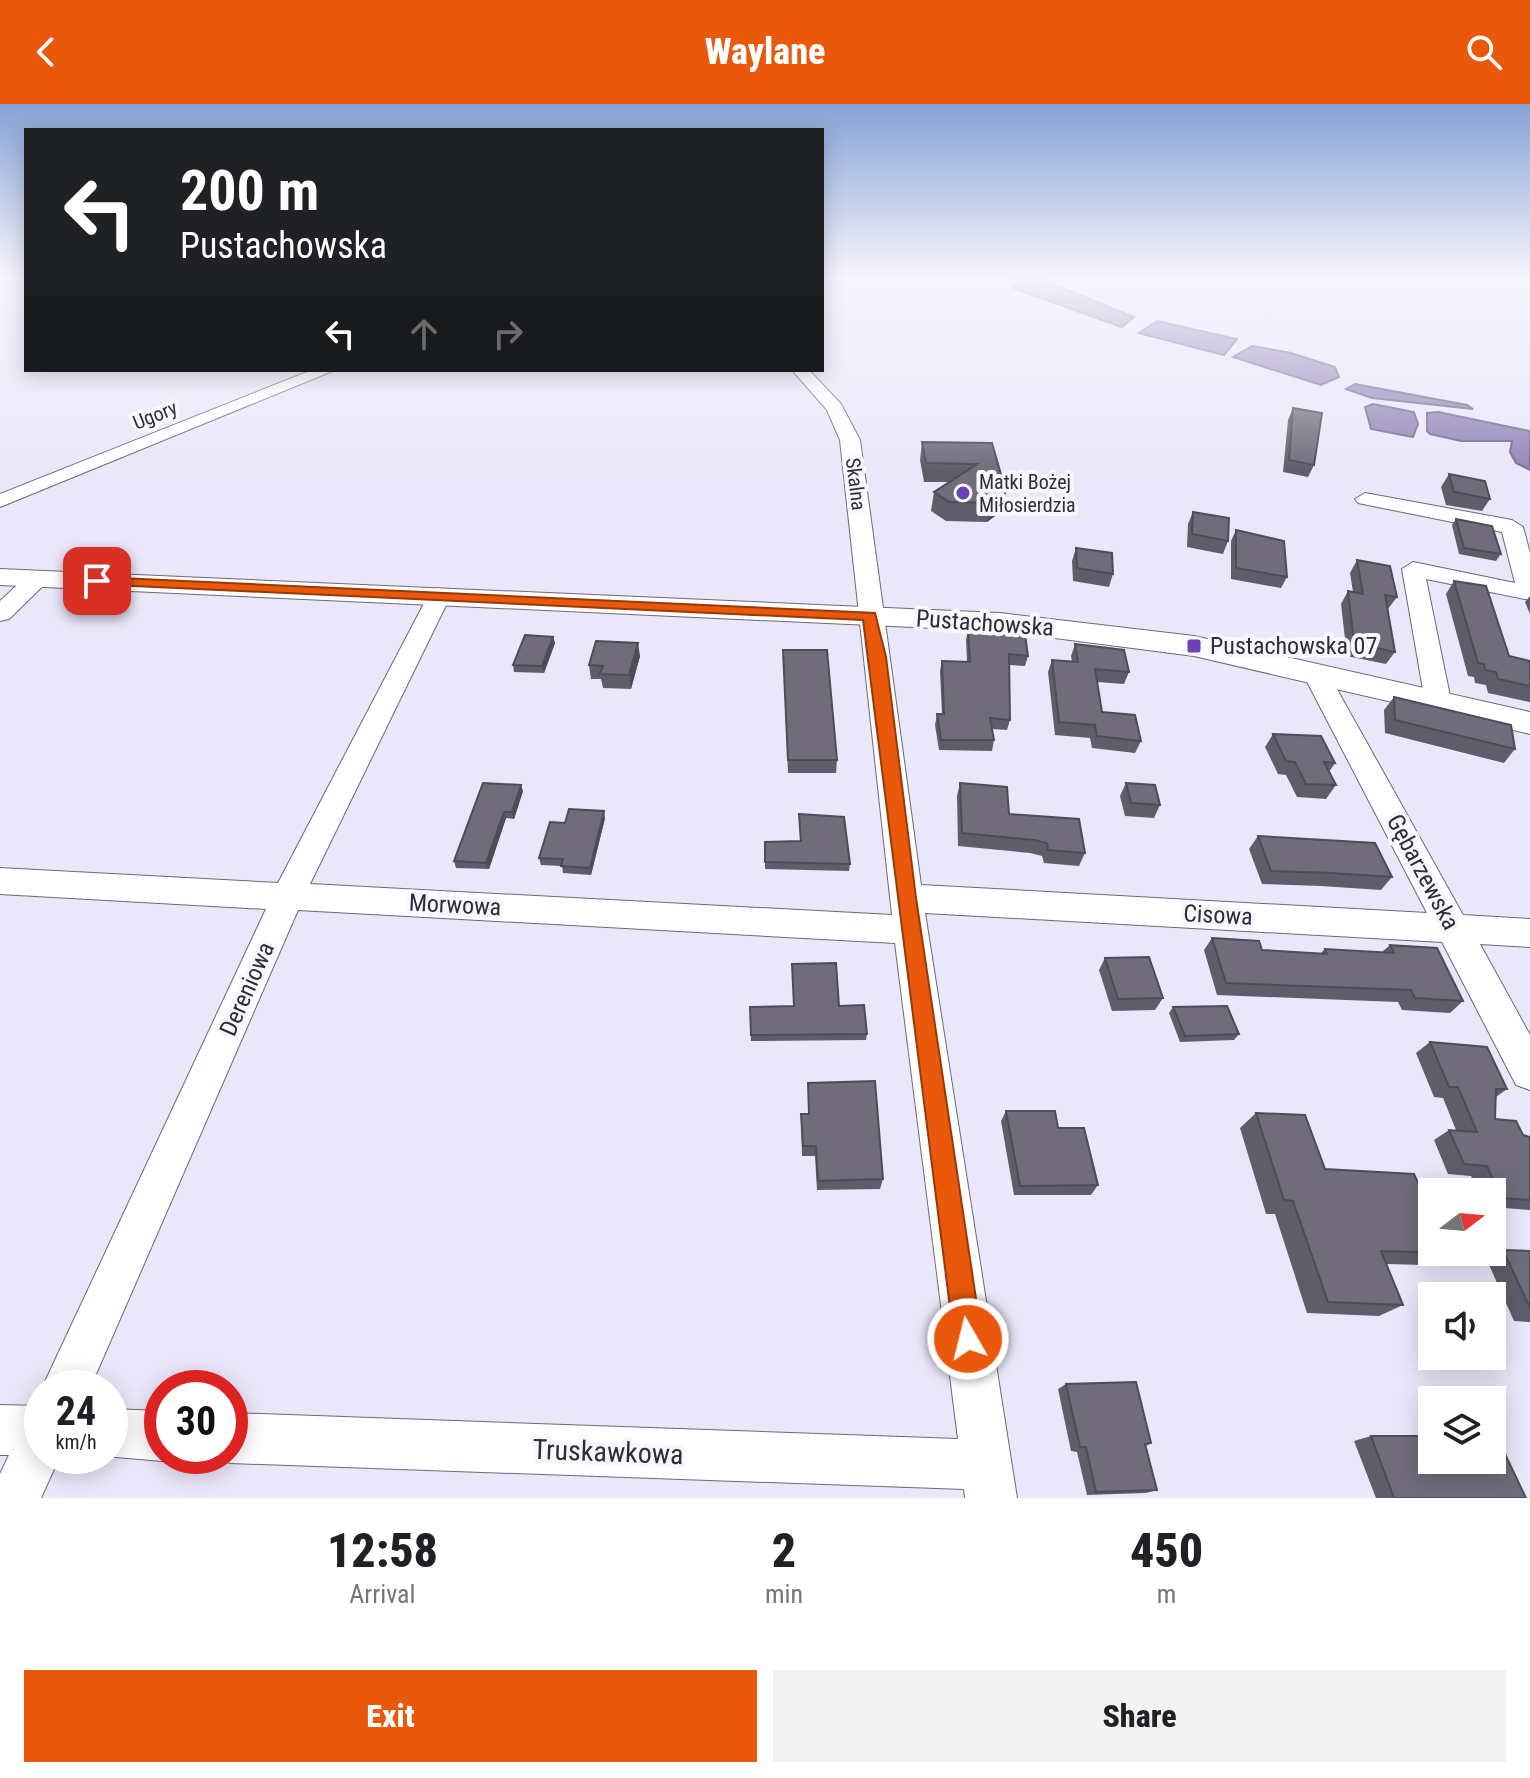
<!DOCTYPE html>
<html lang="en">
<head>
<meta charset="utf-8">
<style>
	:root { --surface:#fff; --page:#f2f2f2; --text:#202124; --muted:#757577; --accent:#ea580c }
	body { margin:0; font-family:"Roboto Condensed",sans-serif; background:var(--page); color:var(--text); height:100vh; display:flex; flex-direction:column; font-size:30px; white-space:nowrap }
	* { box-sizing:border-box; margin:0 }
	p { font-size:26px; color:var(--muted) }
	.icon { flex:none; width:44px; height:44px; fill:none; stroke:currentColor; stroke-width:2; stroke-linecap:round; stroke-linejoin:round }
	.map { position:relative; height:1394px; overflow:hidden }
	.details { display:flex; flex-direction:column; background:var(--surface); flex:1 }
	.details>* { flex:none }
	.hud { position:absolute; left:24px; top:24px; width:800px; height:244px; border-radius:0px; box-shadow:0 4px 20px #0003; background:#202124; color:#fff; overflow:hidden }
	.needle { width:52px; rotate:74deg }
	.tools { position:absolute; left:1418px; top:1074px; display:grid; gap:16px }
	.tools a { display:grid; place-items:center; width:88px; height:88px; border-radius:0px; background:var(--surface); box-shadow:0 4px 20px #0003; font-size:40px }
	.speed { position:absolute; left:24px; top:1266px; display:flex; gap:16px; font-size:40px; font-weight:700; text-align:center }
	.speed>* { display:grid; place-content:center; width:104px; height:104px; border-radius:50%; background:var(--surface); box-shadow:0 4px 20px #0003; line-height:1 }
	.speed small { font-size:20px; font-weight:400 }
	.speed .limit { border:12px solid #d22; background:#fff; color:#111 }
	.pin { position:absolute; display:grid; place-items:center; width:68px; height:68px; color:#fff; margin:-34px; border-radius:16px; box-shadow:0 4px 12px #0006 }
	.me { position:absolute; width:88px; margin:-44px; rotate:352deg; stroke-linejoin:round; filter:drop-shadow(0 0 6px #0008) }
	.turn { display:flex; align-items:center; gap:28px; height:168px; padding:0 24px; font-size:36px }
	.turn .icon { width:104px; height:104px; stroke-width:2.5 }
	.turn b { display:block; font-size:56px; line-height:68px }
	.lanes { display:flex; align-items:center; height:76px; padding:0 24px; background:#0003; justify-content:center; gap:40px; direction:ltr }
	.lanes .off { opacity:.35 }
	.eta { display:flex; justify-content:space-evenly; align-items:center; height:136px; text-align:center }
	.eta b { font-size:48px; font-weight:800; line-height:56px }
	.primary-button { display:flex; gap:16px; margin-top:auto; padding:16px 24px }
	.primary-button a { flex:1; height:92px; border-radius:0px; background:var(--accent); color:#fff; font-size:32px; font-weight:800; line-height:92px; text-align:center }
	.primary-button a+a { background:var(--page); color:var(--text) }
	header { display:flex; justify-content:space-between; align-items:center; height:104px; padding:0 24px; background:var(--accent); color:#fff; font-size:36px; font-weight:800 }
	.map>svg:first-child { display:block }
</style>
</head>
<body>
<header><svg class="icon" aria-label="back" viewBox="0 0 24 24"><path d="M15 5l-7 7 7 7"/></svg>Waylane<svg class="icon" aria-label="search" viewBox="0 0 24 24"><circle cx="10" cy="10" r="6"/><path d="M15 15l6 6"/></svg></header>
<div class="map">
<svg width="1530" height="1394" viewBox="0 0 1530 1394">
	<rect width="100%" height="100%" fill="#ebe7fa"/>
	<!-- water -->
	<path fill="#9387b8" stroke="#756c91" stroke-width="2" d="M 1009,173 L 1036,173 L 1134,213 L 1122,223 L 1013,184 L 1018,178 Z
		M 1157,217 L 1237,235 L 1224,251 L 1139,229 Z
		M 1252,242 L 1291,249 L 1335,263 L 1339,273 L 1321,281 L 1233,253 Z
		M 1355,280 L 1467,301 L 1473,305 L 1372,294 L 1346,285 Z
		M 1373,300 L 1414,308 L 1418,320 L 1413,333 L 1371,325 L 1365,303 Z
		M 1438,308 L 1530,327 L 1530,366 L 1516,359 L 1510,348 L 1512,337 L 1461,337 L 1430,330 L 1427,327 L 1427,309 Z"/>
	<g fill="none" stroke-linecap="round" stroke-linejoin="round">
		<!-- minor casing -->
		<g stroke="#6c6878" stroke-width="2">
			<path id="minor" d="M 312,266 L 335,266 L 0,403 L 0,390 Z
				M 792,266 L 809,266 L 841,300 L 860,336 L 921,781 L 1427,809 L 1302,568 L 1306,562 L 1324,562 L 1463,811 L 1530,815 L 1530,843 L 1480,840 L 1530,931 L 1530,986 L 1516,981 L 1442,838 L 925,809 L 1017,1394 L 965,1394 L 964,1385 L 230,1359 L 214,1352 L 230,1352 L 230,1309 L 958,1335 L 895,839 L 298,806 L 90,1284 L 42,1284 L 266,805 L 0,790 L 0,764 L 278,779 L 431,486 L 439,484 L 451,491 L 310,780 L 892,811 L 840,336 L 827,306 Z
				M 1365,389 L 1512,416 L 1523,423 L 1530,449 L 1530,496 L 1426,475 L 1451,597 L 1448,603 L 1428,603 L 1425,597 L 1402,465 L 1413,458 L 1515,479 L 1502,428 L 1358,399 L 1355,395 Z
				M 38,467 L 46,469 L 50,474 L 46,479 L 9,515 L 0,517 L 0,497 L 30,469 Z
				M 0,1301 L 42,1302 L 42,1352 L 60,1352 L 41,1394 L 0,1394 L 0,1370 L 9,1351 L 0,1351 Z
				M 110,1305 L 162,1307 L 162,1352 L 173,1352 L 162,1357 L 104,1352 L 110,1352 Z"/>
		</g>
		<!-- tertiary casing -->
		<g stroke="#6c6878" stroke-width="2">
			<path id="tertiary" d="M 0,465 L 1000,509 L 1194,532 L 1530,608 L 1530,630 L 1194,552 L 1000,527 L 0,481 Z"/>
		</g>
		<!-- minor -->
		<use href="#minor" fill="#fff" fill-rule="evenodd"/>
		<!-- tertiary -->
		<use href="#tertiary" fill="#fff" fill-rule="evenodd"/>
	</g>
	<!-- wall -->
	<path fill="#605d6b" d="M 1293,304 L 1314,361 L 1308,373 L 1283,368 L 1288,316 Z
		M 922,338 L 992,339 L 1006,388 L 1002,407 L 987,418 L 946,417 L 931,407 L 934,388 L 949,378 L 924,378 L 920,356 Z
		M 1449,370 L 1490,395 L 1482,407 L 1446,401 L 1441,383 Z
		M 1193,408 L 1228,437 L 1223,450 L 1187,443 L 1188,420 Z
		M 1456,415 L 1501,450 L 1496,457 L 1459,450 L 1452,421 Z
		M 1236,426 L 1287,473 L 1281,484 L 1231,475 L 1231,437 Z
		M 1076,444 L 1113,470 L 1109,483 L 1073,477 L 1072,457 Z
		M 1357,456 L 1397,493 L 1388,505 L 1395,548 L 1386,560 L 1347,552 L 1341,500 L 1348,487 L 1353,488 L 1350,469 Z
		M 1454,477 L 1509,552 L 1530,557 L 1530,598 L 1488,589 L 1486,581 L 1475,579 L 1474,573 L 1468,572 L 1446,490 Z
		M 1530,492 L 1530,510 L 1525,498 Z
		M 968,526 L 1028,552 L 1025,562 L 1009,561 L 1010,616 L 1007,626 L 992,625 L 994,636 L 992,647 L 939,646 L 935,621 L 937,610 L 942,610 L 940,567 L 942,557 L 967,558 L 966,536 Z
		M 553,533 L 555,539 L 544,569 L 514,568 L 513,561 Z
		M 1075,540 L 1129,568 L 1124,580 L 1097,578 L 1102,608 L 1141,637 L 1135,649 L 1092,644 L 1090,634 L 1055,631 L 1048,568 L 1052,556 L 1072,558 L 1071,552 Z
		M 783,546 L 837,656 L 836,669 L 788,669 Z
		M 640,552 L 631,585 L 603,584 L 601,575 L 591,575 L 589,561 Z
		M 1394,593 L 1515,645 L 1504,659 L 1385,629 L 1384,606 Z
		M 1273,630 L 1335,659 L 1329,668 L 1336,681 L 1326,695 L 1297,693 L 1286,671 L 1278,670 L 1265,643 Z
		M 960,679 L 1009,710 L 1085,749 L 1079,762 L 1044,759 L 1042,752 L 1030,749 L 958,742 L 957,692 Z
		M 1126,679 L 1160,701 L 1154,714 L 1125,712 L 1120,692 Z
		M 523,687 L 514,715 L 506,714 L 489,765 L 456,764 L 454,757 Z
		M 799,710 L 850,760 L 849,767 L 765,765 L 765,738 L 800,737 Z
		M 605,714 L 591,771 L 563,769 L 562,762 L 541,761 L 539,754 L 565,719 Z
		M 1258,732 L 1392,773 L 1381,786 L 1321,782 L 1262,780 L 1249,745 Z
		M 1212,834 L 1262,846 L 1320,850 L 1325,845 L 1382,848 L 1390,841 L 1463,897 L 1450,909 L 1402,906 L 1398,898 L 1217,891 L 1204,846 Z
		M 1105,854 L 1163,894 L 1155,906 L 1112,907 L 1099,866 Z
		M 839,902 L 867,930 L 866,936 L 751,937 L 750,903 Z
		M 1173,903 L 1239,930 L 1234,936 L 1180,938 L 1169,909 Z
		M 1430,938 L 1507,985 L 1496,993 L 1495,1015 L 1523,1031 L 1530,1033 L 1530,1106 L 1492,1103 L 1492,1088 L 1478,1088 L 1471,1072 L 1448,1070 L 1434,1036 L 1449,1026 L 1456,1026 L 1443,994 L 1434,993 L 1416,949 Z
		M 808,979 L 883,1075 L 880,1085 L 817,1086 L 815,1052 L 802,1052 L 801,1010 L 808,1010 Z
		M 1006,1007 L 1058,1024 L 1098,1081 L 1091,1091 L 1014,1091 L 1001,1017 Z
		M 1256,1009 L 1325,1065 L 1449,1149 L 1425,1161 L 1386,1160 L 1403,1201 L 1379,1212 L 1307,1209 L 1275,1110 L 1266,1110 L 1240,1024 Z
		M 1503,1146 L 1530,1147 L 1530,1218 L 1514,1217 L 1486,1154 Z
		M 1066,1280 L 1151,1339 L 1146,1342 L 1157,1386 L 1146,1389 L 1087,1391 L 1077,1348 L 1071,1347 L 1058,1285 Z
		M 1371,1332 L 1526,1394 L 1376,1394 L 1354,1337 Z"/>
	<!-- shaded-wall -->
	<path fill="#4e4c57" d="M 1006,388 L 1002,407 L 987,418 L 991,399 Z
		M 553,533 L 555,539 L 544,569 L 542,562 Z
		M 638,539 L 640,552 L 631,585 L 629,571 Z
		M 521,681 L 523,687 L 514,715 L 512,708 Z
		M 604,707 L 605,714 L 591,771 L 590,764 Z
		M 504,708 L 506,714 L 489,765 L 486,759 Z"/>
	<!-- building -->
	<path fill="#706c7c" stroke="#4e4c57" stroke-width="2" d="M 1293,304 L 1322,309 L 1314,361 L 1289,356 Z
		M 922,338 L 992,339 L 1006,388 L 991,399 L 949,398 L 934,388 L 977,360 L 926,359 Z
		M 1449,370 L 1485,377 L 1490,395 L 1454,388 Z
		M 1193,408 L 1229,414 L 1228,437 L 1192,430 Z
		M 1456,415 L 1492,422 L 1501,450 L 1464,444 Z
		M 1236,426 L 1284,437 L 1287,473 L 1236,464 Z
		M 1076,444 L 1112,449 L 1113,470 L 1077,464 Z
		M 1357,456 L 1390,462 L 1397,493 L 1385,491 L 1395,548 L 1354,539 L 1348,487 L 1363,490 Z
		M 1454,477 L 1486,482 L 1509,552 L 1530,557 L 1530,582 L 1498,575 L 1496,568 L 1485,566 L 1484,560 L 1478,559 Z
		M 968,526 L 1025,530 L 1028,552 L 1009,550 L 1010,616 L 990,614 L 994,636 L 941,636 L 937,610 L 944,610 L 942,557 L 970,558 Z
		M 525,531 L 553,533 L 542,562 L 513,561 Z
		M 596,537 L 638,539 L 629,571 L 600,570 L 603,562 L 589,561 Z
		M 1075,540 L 1124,546 L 1129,568 L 1095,565 L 1102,608 L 1135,611 L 1141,637 L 1097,632 L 1095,621 L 1059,618 L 1052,556 L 1078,558 Z
		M 783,546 L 827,546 L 837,656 L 788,656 Z
		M 1394,593 L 1511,621 L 1515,645 L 1395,616 Z
		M 1273,630 L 1321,632 L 1335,659 L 1324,658 L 1336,681 L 1306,680 L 1295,658 L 1286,657 Z
		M 483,679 L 521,681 L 512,708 L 504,708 L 486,759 L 454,757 Z
		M 960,679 L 1007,683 L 1009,710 L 1079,715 L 1085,749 L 1048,746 L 1047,739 L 1034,736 L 962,729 Z
		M 1126,679 L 1155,681 L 1160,701 L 1131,699 Z
		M 569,705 L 604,707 L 590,764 L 561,762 L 563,755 L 539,754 L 550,718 L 565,719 Z
		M 799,710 L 844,713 L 850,760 L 765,758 L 765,738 L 801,737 Z
		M 1258,732 L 1375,739 L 1392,773 L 1331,769 L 1271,767 Z
		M 1212,834 L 1259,837 L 1262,846 L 1327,850 L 1325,845 L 1394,849 L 1390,841 L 1437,844 L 1463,897 L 1415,894 L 1411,886 L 1226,879 Z
		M 1149,853 L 1163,894 L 1118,895 L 1105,854 Z
		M 836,859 L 839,902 L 864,901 L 867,930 L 751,931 L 750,903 L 794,902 L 792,860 Z
		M 1227,902 L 1239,930 L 1185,932 L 1173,903 Z
		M 1430,938 L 1487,943 L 1507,985 L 1496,985 L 1495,1015 L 1516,1017 L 1523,1031 L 1530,1033 L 1530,1096 L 1501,1094 L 1487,1062 L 1464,1060 L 1449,1026 L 1477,1028 L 1458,983 L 1449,983 Z
		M 875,977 L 883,1075 L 818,1077 L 816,1042 L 803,1042 L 801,1010 L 809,1010 L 808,979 Z
		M 1006,1007 L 1055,1007 L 1058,1024 L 1084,1024 L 1098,1081 L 1020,1082 Z
		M 1256,1009 L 1305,1011 L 1325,1065 L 1414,1070 L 1432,1111 L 1432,1148 L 1448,1148 L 1449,1149 L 1381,1147 L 1403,1201 L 1328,1198 L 1293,1097 L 1284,1096 Z
		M 1503,1146 L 1530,1147 L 1530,1204 Z
		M 1136,1278 L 1151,1339 L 1145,1340 L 1157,1386 L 1096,1388 L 1086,1343 L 1080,1343 L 1066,1280 Z
		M 1492,1331 L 1496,1331 L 1526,1394 L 1394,1394 L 1371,1332 L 1432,1332 L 1432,1356 L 1492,1356 Z"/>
	<!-- sky -->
	<linearGradient id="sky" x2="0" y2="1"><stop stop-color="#86a2d5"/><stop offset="0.47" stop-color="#f6f4fd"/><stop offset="1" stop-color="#f6f4fd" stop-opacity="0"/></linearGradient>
	<rect width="1530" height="368" fill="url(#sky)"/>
	<!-- route -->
	<path fill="#ea580c" stroke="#983908" stroke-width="2" d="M 97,473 L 875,509 L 886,553 L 916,794 L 982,1235 L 978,1245 L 968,1249 L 958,1245 L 954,1235 L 863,516 L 92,480 L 92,474 Z"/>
	<!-- markers -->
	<g fill="#6b40b8" stroke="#f8f6fe" stroke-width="3">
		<circle cx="963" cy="389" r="8"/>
		<rect x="1186" y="534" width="16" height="16" rx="4"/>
	</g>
	<g text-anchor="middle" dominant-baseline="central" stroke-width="8" stroke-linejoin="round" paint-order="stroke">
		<!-- far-street labels -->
		<g font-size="20" fill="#2f2e35" stroke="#f8f6fe">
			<text transform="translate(155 311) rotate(-22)">Ugory</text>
			<text transform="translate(856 380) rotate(83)">Skalna</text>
		</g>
		<!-- far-poi labels -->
		<g font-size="20" fill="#2f2e35" stroke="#f8f6fe" text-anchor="start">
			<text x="979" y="378">Matki Bożej<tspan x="979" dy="23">Miłosierdzia</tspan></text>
		</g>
		<!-- street labels -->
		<g font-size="24" fill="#2f2e35" stroke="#f8f6fe">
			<text transform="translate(985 519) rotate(4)">Pustachowska</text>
			<text transform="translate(1423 768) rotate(62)">Gębarzewska</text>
			<text transform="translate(455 801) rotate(3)">Morwowa</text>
			<text transform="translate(1218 811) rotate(3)">Cisowa</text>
			<text transform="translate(247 885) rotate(-66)">Dereniowa</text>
		</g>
		<!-- poi labels -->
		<g font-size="24" fill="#2f2e35" stroke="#f8f6fe" text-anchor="start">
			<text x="1210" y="542">Pustachowska 07</text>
		</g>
		<!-- near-street labels -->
		<g font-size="28" fill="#2f2e35" stroke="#f8f6fe">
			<text transform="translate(608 1348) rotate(2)">Truskawkowa</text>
		</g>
	</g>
</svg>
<div class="tools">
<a><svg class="needle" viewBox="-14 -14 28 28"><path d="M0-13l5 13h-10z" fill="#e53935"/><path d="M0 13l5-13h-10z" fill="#757577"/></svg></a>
<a><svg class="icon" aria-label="sound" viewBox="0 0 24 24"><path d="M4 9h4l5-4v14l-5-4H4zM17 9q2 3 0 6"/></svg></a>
<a><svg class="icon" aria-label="layers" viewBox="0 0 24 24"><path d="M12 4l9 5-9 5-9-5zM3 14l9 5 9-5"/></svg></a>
</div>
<div class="speed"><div>24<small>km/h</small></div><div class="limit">30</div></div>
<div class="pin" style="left:97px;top:477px;background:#d93025"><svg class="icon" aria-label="arrive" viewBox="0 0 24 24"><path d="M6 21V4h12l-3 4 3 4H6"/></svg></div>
<svg class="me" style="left:968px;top:1235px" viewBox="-20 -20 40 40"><circle r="17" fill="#ea580c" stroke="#fff" stroke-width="3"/><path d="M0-11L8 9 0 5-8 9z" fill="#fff"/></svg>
<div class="hud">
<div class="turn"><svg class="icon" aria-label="left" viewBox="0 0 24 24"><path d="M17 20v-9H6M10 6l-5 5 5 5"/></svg><div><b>200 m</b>Pustachowska</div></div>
<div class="lanes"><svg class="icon" aria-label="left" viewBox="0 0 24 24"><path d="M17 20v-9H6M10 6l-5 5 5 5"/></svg><svg class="icon off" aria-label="ahead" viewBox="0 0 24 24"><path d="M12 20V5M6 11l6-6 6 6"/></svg><svg class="icon off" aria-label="right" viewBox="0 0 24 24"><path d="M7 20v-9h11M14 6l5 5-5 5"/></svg></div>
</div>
</div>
<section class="details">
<div class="eta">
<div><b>12:58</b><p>Arrival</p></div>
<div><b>2</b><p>min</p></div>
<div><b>450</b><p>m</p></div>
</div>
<div class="primary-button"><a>Exit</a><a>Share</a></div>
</section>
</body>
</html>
